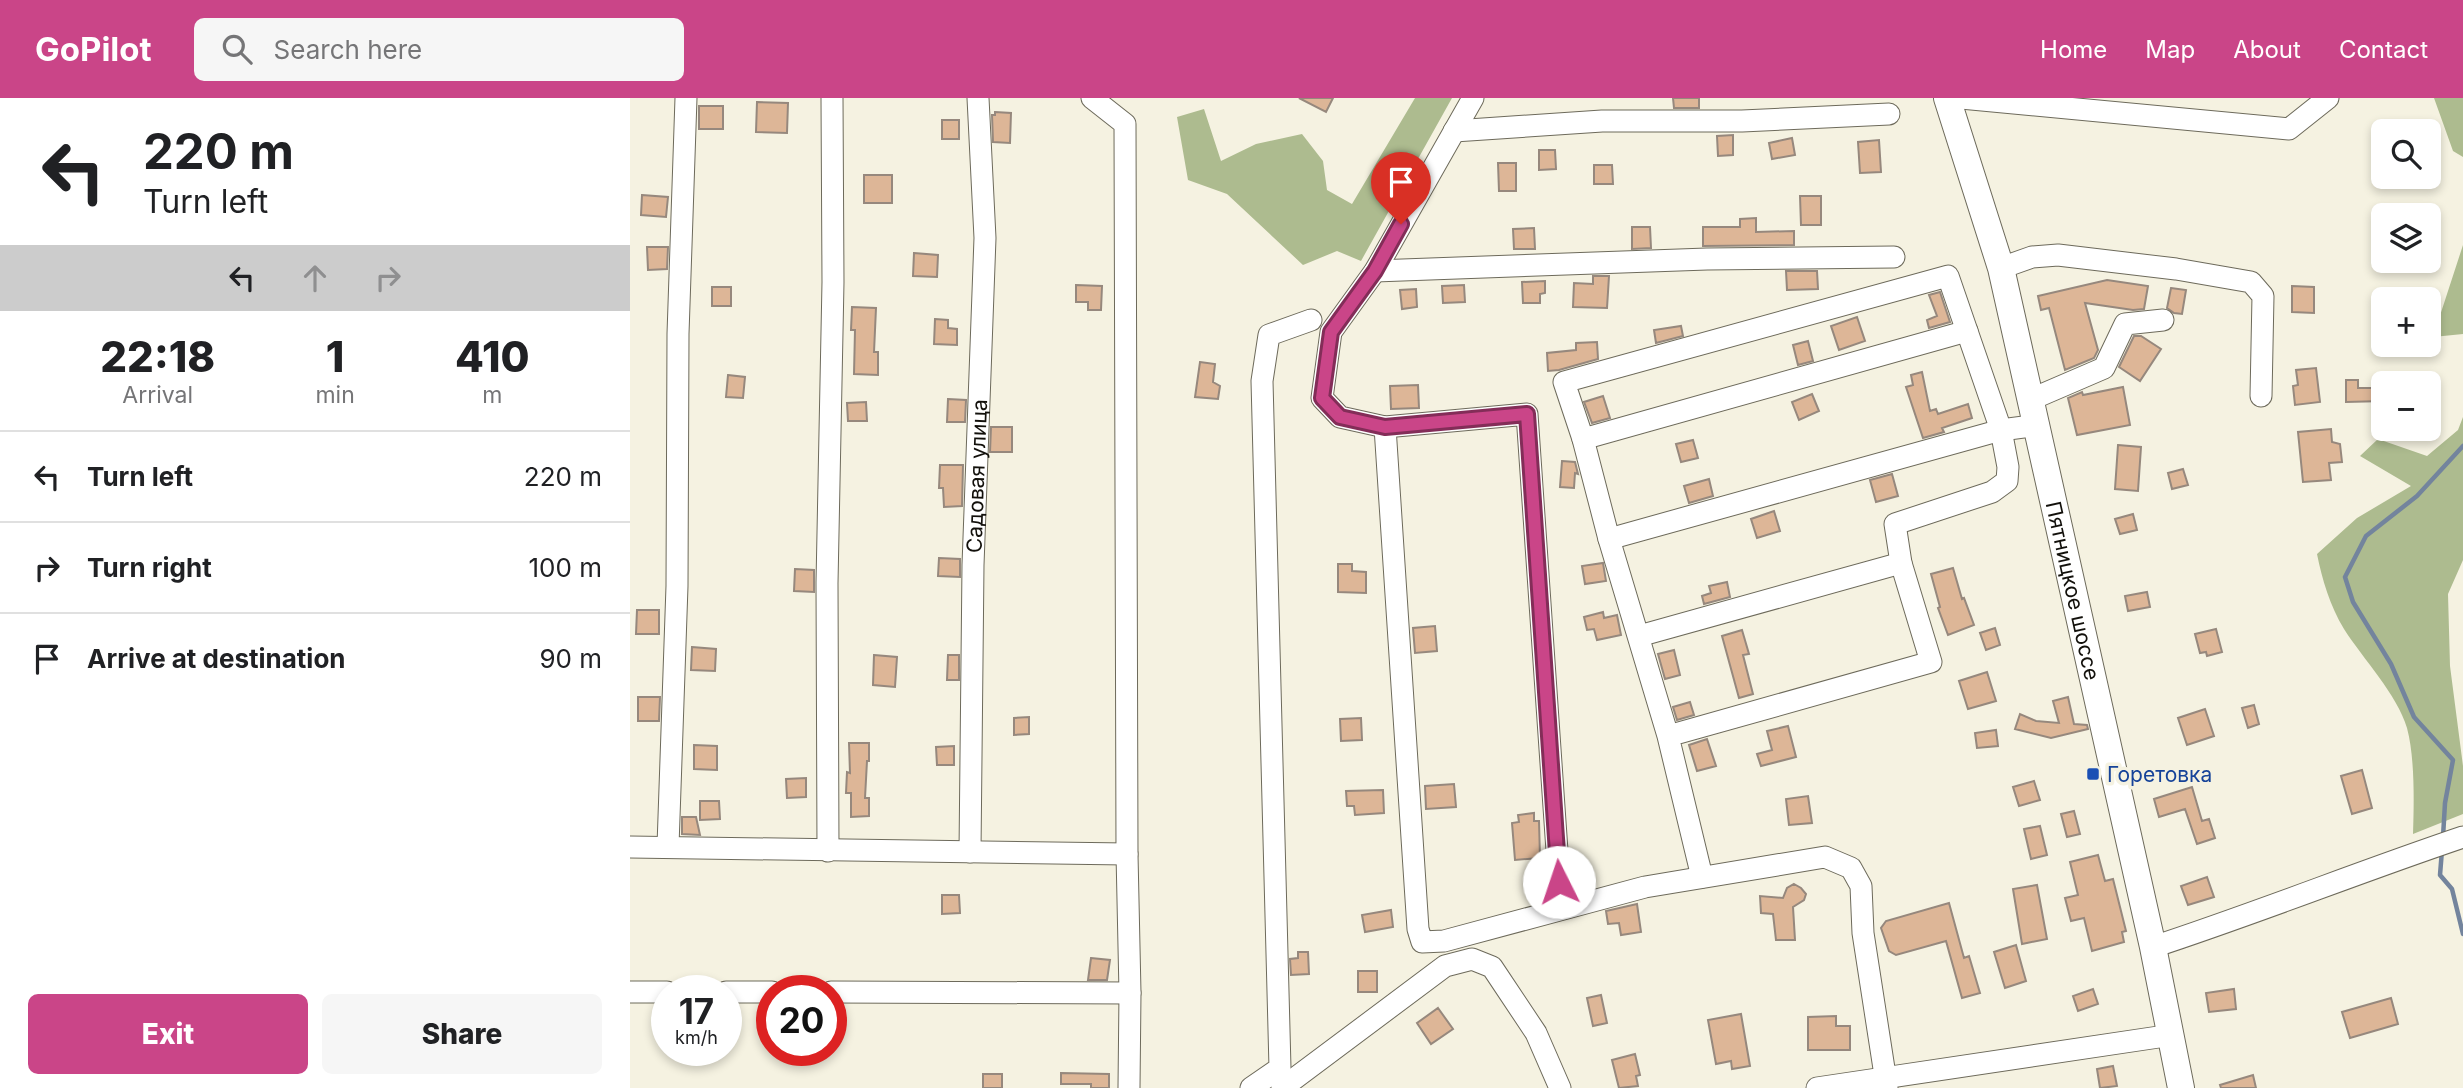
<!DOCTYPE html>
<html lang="en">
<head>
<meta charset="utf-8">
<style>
	:root { --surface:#fff; --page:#f6f6f6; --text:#202124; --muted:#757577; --line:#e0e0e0; --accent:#ca4588 }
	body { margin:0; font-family:Inter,sans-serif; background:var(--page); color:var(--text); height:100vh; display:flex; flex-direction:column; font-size:26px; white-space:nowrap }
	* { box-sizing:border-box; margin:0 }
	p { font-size:23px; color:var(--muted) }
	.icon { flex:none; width:38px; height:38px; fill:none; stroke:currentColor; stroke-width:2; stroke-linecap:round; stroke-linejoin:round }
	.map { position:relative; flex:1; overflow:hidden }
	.drawer { display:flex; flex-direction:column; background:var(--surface); width:630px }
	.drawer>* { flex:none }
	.hud { background:#fff; color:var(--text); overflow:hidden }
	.tools { position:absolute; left:1741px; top:21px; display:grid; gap:14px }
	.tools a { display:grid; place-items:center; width:70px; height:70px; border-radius:10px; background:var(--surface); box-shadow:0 4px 10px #0003; font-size:35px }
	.speed { position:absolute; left:21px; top:877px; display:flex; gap:14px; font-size:35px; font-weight:700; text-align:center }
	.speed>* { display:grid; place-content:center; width:91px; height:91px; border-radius:50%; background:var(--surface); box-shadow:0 4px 10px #0003; line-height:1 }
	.speed small { font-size:18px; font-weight:400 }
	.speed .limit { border:10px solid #d22; background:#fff; color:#111 }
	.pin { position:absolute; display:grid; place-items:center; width:60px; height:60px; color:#fff; margin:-72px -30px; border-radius:50% 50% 50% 0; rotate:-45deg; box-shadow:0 0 7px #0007 }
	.pin .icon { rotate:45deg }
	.me { position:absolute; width:77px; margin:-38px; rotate:356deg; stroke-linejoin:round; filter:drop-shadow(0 0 5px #0008) }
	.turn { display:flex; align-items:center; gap:24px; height:147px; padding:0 28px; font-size:32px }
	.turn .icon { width:91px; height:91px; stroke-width:2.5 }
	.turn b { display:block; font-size:49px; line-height:60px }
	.lanes { display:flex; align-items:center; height:66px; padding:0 28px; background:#0003; justify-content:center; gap:35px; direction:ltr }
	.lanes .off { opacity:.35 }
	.eta { display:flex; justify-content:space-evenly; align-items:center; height:119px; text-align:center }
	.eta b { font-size:42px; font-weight:800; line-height:49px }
	.action { display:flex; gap:14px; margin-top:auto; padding:14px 28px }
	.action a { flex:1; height:80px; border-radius:10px; background:var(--accent); color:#fff; font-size:28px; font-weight:800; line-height:80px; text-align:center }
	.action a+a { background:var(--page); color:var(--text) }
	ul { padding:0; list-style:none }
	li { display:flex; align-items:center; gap:21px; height:91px; padding:0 28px; border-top:2px solid var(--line) }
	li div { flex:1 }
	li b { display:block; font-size:26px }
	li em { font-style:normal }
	header { display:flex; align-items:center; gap:42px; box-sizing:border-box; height:98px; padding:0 35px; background:var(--accent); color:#fff }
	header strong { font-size:33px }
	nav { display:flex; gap:38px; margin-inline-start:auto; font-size:24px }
	.search { width:490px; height:63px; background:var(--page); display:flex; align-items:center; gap:18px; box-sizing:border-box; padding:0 24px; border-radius:10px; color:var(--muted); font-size:26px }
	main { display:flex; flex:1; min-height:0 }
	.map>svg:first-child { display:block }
</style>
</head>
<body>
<header>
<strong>GoPilot</strong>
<div class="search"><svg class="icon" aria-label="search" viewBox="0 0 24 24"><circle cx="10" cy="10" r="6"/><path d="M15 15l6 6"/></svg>Search here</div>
<nav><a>Home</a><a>Map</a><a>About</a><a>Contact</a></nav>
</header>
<main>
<section class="drawer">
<div class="hud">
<div class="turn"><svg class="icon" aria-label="left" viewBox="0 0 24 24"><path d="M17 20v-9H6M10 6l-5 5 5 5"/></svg><div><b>220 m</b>Turn left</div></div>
<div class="lanes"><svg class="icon" aria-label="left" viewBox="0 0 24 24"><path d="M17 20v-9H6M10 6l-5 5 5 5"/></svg><svg class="icon off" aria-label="ahead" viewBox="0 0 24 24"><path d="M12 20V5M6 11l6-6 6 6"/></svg><svg class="icon off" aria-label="right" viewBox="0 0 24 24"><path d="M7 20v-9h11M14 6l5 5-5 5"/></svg></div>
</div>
<div class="eta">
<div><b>22:18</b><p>Arrival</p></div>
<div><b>1</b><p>min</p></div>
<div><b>410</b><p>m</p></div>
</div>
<ul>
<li><svg class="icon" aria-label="left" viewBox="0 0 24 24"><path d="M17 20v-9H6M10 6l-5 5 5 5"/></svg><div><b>Turn left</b></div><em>220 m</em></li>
<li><svg class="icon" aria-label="right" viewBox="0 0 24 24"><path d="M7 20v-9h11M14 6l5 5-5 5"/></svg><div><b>Turn right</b></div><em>100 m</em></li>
<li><svg class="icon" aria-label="arrive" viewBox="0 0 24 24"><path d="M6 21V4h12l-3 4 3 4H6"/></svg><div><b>Arrive at destination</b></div><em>90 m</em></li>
</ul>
<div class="action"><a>Exit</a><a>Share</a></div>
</section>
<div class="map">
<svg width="1833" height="990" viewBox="0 0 1833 990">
	<rect width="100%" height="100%" fill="#f5f2e1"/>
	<!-- forest -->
	<path fill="#adbb8f" d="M 785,0 L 822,0 L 731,163 L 707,153 L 673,167 L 597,96 L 558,82 L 547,19 L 574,11 L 591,63 L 626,46 L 672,36 L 693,63 L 697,92 L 722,106 Z
		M 1804,0 L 1833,0 L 1833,59 L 1823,53 Z
		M 1833,147 L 1833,236 L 1803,239 Z
		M 1833,319 L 1833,462 L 1818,496 L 1820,568 L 1833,668 L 1833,716 L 1783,736 C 1784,705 1785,660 1777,630 C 1767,596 1733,561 1714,531 C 1700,508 1692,481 1687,456 L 1727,420 L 1781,388 L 1730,358 L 1748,341 L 1797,358 L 1828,332 Z"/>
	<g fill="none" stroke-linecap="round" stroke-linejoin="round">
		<!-- stream -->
		<path stroke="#73849d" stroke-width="4.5" d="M 1813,739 L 1815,705 L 1823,662 L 1784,619 L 1761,566 L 1723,504 L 1715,479 L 1736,438 L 1787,398 L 1833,348
			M 1812,752 L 1810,777 L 1822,791 L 1833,836"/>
	</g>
	<!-- building -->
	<path fill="#ddb697" stroke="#96887d" stroke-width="2" d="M 669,0 L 703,0 L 696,14 Z
		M 1043,0 L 1069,0 L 1069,10 L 1044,10 Z
		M 127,4 L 158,5 L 157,35 L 126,34 Z
		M 69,8 L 93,8 L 93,31 L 69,31 Z
		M 365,14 L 381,15 L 380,45 L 363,44 L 362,17 L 365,17 Z
		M 312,22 L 329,22 L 329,41 L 312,41 Z
		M 1103,37 L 1103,57 L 1088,58 L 1087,38 Z
		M 1162,40 L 1165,57 L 1142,61 L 1139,45 Z
		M 1249,42 L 1251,74 L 1230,75 L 1228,44 Z
		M 909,52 L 925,52 L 926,71 L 909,72 Z
		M 868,65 L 886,65 L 886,93 L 869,93 Z
		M 964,67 L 982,67 L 983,86 L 964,86 Z
		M 234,77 L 262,77 L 262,105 L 234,105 Z
		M 12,97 L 38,99 L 36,119 L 11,117 Z
		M 1170,98 L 1191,98 L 1191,127 L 1171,127 Z
		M 1126,120 L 1126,134 L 1164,133 L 1164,147 L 1073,148 L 1073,129 L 1110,129 L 1110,121 Z
		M 1002,129 L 1020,129 L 1021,150 L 1002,151 Z
		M 904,130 L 905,151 L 884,151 L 883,131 Z
		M 17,149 L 38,149 L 37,171 L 18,172 Z
		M 284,155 L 308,157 L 307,179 L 283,178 Z
		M 1156,173 L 1187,173 L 1188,191 L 1157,192 Z
		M 963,178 L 979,178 L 977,210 L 943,209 L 944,185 L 963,186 Z
		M 1477,182 L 1518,188 L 1514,211 L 1503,212 L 1455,205 L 1468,252 L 1464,260 L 1435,272 L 1419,210 L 1411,212 L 1408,198 Z
		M 915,183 L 915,195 L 910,196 L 910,205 L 893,205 L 892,184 Z
		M 446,187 L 472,188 L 471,212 L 458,212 L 458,204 L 446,204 Z
		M 834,187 L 835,204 L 813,205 L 812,188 Z
		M 1662,188 L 1684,189 L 1684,215 L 1662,214 Z
		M 82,189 L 101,189 L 101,208 L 82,208 Z
		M 1541,190 L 1556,192 L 1552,216 L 1544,215 L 1537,210 Z
		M 786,191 L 787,209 L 772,211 L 770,192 Z
		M 1310,194 L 1320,224 L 1299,230 L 1297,222 L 1307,218 L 1299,197 Z
		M 222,209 L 246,210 L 244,254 L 248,254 L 248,277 L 224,276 L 225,232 L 221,232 Z
		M 1227,219 L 1235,243 L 1209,252 L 1201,228 Z
		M 305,221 L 318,222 L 318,230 L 327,231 L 327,247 L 304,246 Z
		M 1051,228 L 1053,238 L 1026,245 L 1024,232 Z
		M 1504,238 L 1511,238 L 1531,251 L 1510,283 L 1489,269 Z
		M 1178,243 L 1183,263 L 1168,267 L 1163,247 Z
		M 967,244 L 968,261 L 929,272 L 918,273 L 917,255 L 946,252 L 946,245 Z
		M 570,264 L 585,266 L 583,284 L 590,288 L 588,301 L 565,299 Z
		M 1686,270 L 1690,304 L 1665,307 L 1663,288 L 1668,287 L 1666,272 Z
		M 1292,274 L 1300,313 L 1306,311 L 1308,316 L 1338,306 L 1342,320 L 1312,330 L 1314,334 L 1293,340 L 1276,289 L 1283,287 L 1281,277 Z
		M 98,277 L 115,279 L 113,300 L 96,299 Z
		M 1716,282 L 1728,282 L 1728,290 L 1754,290 L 1754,303 L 1716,304 Z
		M 788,287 L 789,310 L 761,311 L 760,288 Z
		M 1493,289 L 1500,327 L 1447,337 L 1438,300 L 1452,294 L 1453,297 Z
		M 1182,296 L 1189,313 L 1169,322 L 1162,304 Z
		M 973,298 L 980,320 L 962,325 L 954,304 Z
		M 318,301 L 336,302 L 335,324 L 317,324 Z
		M 236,304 L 237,323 L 218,323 L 217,305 Z
		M 361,329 L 382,329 L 382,354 L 360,354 Z
		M 1701,331 L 1702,344 L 1710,346 L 1712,364 L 1699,365 L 1701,382 L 1673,384 L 1668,334 Z
		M 1063,342 L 1068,360 L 1051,364 L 1046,346 Z
		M 1488,347 L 1511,349 L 1508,393 L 1485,391 Z
		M 932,363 L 945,364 L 948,376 L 945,375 L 944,390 L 930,389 Z
		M 310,367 L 333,367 L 332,408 L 314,409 L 313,390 L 309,390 Z
		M 1553,371 L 1558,387 L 1542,391 L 1538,375 Z
		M 1262,376 L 1268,398 L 1246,404 L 1240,382 Z
		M 1079,381 L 1083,398 L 1059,405 L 1054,388 Z
		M 1144,413 L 1150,433 L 1127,440 L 1121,421 Z
		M 1503,416 L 1507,432 L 1490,436 L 1485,421 Z
		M 309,460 L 330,461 L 330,479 L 308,478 Z
		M 973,465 L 976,483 L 955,486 L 952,468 Z
		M 708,466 L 722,466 L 722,473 L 736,474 L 736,495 L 708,494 Z
		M 1323,470 L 1332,501 L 1334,500 L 1344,527 L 1318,537 L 1308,510 L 1310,509 L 1301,476 Z
		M 165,471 L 184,472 L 184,494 L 164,493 Z
		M 1097,484 L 1100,499 L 1074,506 L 1072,498 L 1081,495 L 1079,488 Z
		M 1517,494 L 1520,509 L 1498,513 L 1495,498 Z
		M 7,512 L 29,512 L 29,536 L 6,536 Z
		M 973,514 L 974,520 L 987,517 L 991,537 L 967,542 L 964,531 L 957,532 L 954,519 Z
		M 805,528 L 807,553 L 785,555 L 783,530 Z
		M 1365,530 L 1370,547 L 1356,552 L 1350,535 Z
		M 1586,531 L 1592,554 L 1577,558 L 1576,554 L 1570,555 L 1565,536 Z
		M 1112,532 L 1119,556 L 1113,557 L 1123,596 L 1109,600 L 1092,538 Z
		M 62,549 L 86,551 L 85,573 L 61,572 Z
		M 1044,552 L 1050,577 L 1035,581 L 1028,556 Z
		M 244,557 L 267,559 L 265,589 L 243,587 Z
		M 318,557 L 329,557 L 329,582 L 317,582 Z
		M 1357,574 L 1366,603 L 1338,611 L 1329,583 Z
		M 8,599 L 30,599 L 29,623 L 8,623 Z
		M 1438,599 L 1444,626 L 1457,627 L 1458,631 L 1421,640 L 1385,631 L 1390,616 L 1406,623 L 1429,625 L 1423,603 Z
		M 1060,604 L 1064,617 L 1047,622 L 1043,609 Z
		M 1624,607 L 1629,626 L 1618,630 L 1612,610 Z
		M 1575,611 L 1584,638 L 1557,647 L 1548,620 Z
		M 399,619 L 399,636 L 384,637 L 384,620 Z
		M 731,620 L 732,642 L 711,643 L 710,621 Z
		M 1158,628 L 1166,659 L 1131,668 L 1127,656 L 1142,652 L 1137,633 Z
		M 1366,632 L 1368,648 L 1347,650 L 1345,635 Z
		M 1077,641 L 1086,668 L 1067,673 L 1059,647 Z
		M 219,645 L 239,645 L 239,663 L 237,663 L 235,700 L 239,700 L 239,718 L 221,719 L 221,695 L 216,695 L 217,674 L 220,675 Z
		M 64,647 L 87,648 L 87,672 L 64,671 Z
		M 324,648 L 324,667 L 307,667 L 306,649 Z
		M 1732,672 L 1742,710 L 1722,716 L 1711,678 Z
		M 176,680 L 176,699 L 157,700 L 156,681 Z
		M 1404,683 L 1410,702 L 1389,708 L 1383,689 Z
		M 824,686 L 826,709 L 796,711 L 795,688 Z
		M 1562,689 L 1572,723 L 1579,721 L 1585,740 L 1567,746 L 1555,711 L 1529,719 L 1524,701 Z
		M 753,692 L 754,715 L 725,717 L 724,708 L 717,708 L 716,693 Z
		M 1178,698 L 1182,725 L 1159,727 L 1156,701 Z
		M 70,703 L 89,703 L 90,721 L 70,722 Z
		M 1444,713 L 1450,736 L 1437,739 L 1431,716 Z
		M 904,715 L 904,723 L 909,723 L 910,760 L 885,762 L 882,725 L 889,724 L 888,717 Z
		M 52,719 L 66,719 L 70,737 L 52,736 Z
		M 1410,728 L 1417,757 L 1401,761 L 1394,731 Z
		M 1468,757 L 1475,783 L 1483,781 L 1496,833 L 1492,834 L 1494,844 L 1462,853 L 1454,820 L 1441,823 L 1435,800 L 1448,797 L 1440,764 Z
		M 1577,779 L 1584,799 L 1558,807 L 1551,788 Z
		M 1164,786 L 1171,790 L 1176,796 L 1174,802 L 1163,809 L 1165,842 L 1146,842 L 1143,816 L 1131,815 L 1130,798 L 1153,800 L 1157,790 Z
		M 1407,787 L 1417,841 L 1392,846 L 1383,791 Z
		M 312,797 L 329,797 L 330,815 L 312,816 Z
		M 1319,805 L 1334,860 L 1339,858 L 1350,895 L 1332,900 L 1316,843 L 1266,857 L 1259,853 L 1251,830 L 1256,823 Z
		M 1007,806 L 1011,834 L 991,837 L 989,825 L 978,826 L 976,813 Z
		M 761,812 L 763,829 L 735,834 L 732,817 Z
		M 1386,847 L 1396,883 L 1375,890 L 1364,854 Z
		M 668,854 L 678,854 L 679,876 L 661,877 L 660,861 L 668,860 Z
		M 461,860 L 480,862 L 477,882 L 458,882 Z
		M 728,873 L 747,873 L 747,894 L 728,894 Z
		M 1463,891 L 1468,906 L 1448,913 L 1443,898 Z
		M 1604,891 L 1606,911 L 1579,914 L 1576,895 Z
		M 971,897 L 977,925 L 963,928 L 957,900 Z
		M 1761,900 L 1768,926 L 1720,940 L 1712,914 Z
		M 808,910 L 823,931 L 801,946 L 787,925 Z
		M 1111,916 L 1120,968 L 1102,971 L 1101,963 L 1086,966 L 1078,922 Z
		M 1206,918 L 1206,928 L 1220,928 L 1220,952 L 1178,952 L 1178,919 Z
		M 1005,956 L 1010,977 L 1006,978 L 1008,988 L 989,990 L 982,962 Z
		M 1483,968 L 1487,988 L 1470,990 L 1467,971 Z
		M 431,975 L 479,976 L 479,990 L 461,990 L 461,986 L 431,986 Z
		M 353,976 L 372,976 L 372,990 L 353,990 Z
		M 1623,977 L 1626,990 L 1591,990 L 1590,987 Z"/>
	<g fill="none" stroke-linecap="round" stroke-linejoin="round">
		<!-- minor casing -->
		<g stroke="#6d6a5b" stroke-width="23">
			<g id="minor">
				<path d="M 462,0 L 495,26 L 497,756 L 500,895 L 499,990"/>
				<path d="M 843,0 L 745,173 L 701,234 L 692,300 L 710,319 L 755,329 L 897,316 L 931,811"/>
				<path d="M 1331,0 L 1659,31 L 1698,0"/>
				<path d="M 824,33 L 972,23 L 1112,23 L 1259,16"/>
				<path d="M 1371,170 L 1402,159 L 1428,157 L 1546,171 L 1621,184 L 1633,198 L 1631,298"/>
				<path d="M 745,173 L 1077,161 L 1264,159"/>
				<path d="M 1402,301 L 1474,270 L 1495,226 L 1533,222"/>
				<path d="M 755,329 L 788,831 L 792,844 L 814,843 L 1015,789 L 1195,759 L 1221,770 L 1231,788 L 1233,835 L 1257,990"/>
				<path d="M 953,341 L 1337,233"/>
				<path d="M 979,441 L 1371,332 L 1408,327"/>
				<path d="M 1009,538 L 1271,465"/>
				<path d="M 1038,638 L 1301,564 L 1271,465 L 1265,426 L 1362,394 L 1377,383 L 1378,369 L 1371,332 L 1318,178 L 934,284 L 953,341 L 979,441 L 1038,638 L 1072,779"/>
				<path d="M 38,748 L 47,488 L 48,236 L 56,0"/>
				<path d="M 0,749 L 497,756"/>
				<path d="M 198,753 L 197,485 L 203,184 L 202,0"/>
				<path id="s1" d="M 340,754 L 343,467 L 355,140 L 348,0"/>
				<path d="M 1523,849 C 1627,815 1729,774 1833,739"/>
				<path d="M 0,894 L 37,894"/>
				<path d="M 96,894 L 142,894"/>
				<path d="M 201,894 L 500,895"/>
				<path d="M 621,990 L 650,970 L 632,283 L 639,237 L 681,222"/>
				<path d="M 652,990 L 815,868 L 842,861 L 862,869 L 906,935 L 930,990"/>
				<path d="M 1187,990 L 1542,937"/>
			</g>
		</g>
		<!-- major casing -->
		<g stroke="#6d6a5b" stroke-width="28">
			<g id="major">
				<path id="s2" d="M 1317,0 L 1371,170 L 1523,849 L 1551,990"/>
			</g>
		</g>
		<!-- minor -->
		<use href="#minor" stroke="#fff" stroke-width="21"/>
		<!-- major -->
		<use href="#major" stroke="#fff" stroke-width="26"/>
	</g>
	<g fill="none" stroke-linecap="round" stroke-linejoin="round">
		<!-- route casing -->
		<g stroke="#832d58" stroke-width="18">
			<path id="route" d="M 771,126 L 745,173 L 701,234 L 692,300 L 710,319 L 755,329 L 897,316 L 929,784"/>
		</g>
		<!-- route -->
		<use href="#route" stroke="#ca4588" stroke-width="12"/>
	</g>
	<!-- markers -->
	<rect fill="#1a4fb4" stroke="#f5f2e1" stroke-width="2.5" x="1456" y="669" width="14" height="14" rx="3.5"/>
	<g text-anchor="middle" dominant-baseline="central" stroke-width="7" stroke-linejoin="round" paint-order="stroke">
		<!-- street labels -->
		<g font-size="21" fill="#12100b" stroke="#f5f2e1">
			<text stroke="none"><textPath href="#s1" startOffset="376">Садовая улица</textPath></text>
			<text stroke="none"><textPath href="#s2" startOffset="509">Пятницкое шоссе</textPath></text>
		</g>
		<!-- transit labels -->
		<g font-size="21" fill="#164399" stroke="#f5f2e1" text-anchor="start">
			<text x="1477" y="676">Горетовка</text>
		</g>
	</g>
</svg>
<div class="tools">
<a><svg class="icon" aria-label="search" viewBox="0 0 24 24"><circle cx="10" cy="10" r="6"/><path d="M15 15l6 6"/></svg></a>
<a><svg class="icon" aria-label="layers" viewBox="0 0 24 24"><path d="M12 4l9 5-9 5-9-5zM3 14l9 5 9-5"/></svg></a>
<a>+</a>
<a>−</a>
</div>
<div class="speed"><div>17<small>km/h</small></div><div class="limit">20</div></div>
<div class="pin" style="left:771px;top:126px;background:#d93025"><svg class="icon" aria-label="arrive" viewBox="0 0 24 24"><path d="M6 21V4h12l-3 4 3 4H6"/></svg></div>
<svg class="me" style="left:929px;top:784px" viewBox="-20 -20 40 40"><circle r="19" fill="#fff"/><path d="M0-13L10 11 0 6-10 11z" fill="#ca4588"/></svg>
</div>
</main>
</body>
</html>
